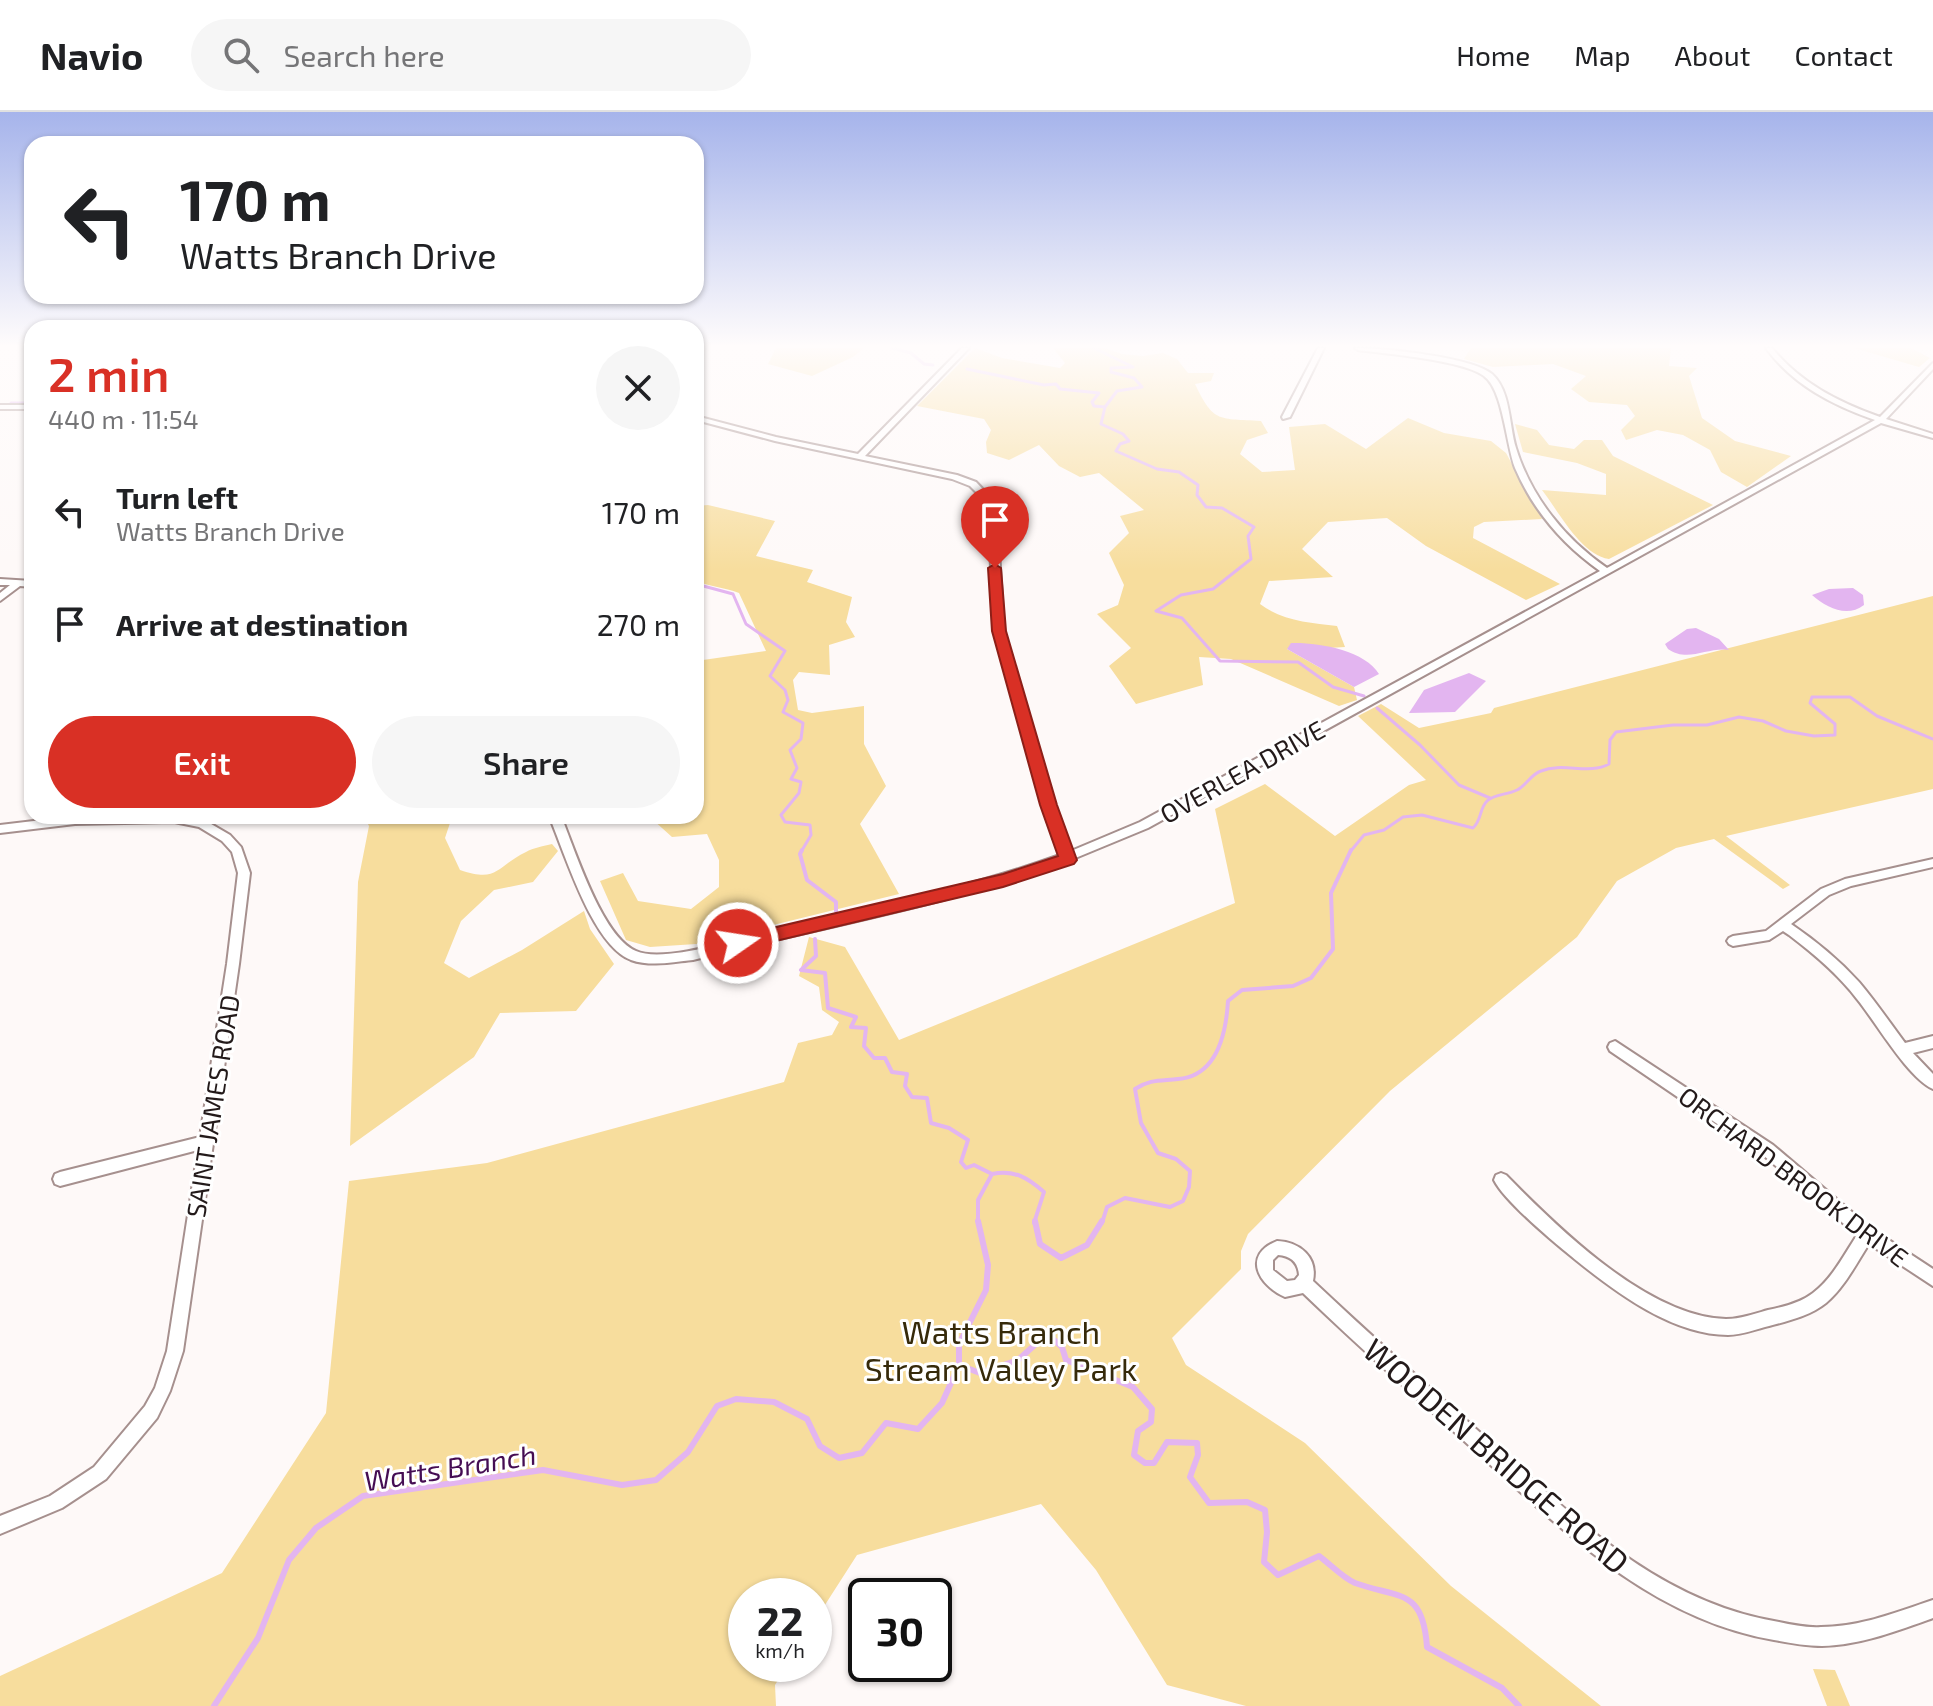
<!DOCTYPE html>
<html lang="en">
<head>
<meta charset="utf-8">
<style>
	:root { --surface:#fff; --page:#f6f6f6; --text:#202124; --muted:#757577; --line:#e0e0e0; --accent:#d93025 }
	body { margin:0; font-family:"Exo 2",sans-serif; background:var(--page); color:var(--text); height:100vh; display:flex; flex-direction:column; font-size:30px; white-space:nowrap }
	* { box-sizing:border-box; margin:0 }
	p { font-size:26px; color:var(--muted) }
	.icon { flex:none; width:44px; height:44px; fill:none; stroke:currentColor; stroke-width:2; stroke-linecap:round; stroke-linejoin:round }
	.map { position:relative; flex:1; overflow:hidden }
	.sheet { position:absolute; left:24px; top:208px; width:680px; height:504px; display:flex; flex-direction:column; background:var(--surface); border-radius:24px; box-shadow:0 2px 6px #0004 }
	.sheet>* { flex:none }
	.guide { position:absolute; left:24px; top:24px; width:680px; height:168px; border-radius:24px; box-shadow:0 2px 6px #0004; background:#fff; color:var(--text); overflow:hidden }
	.speed { position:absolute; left:728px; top:1466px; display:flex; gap:16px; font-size:40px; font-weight:700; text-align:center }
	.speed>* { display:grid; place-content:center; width:104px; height:104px; border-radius:50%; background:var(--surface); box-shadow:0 2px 6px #0004; line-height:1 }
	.speed small { font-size:20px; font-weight:400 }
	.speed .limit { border:4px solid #111; border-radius:12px; background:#fff; color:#111 }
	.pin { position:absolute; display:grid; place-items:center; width:68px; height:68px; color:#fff; margin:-82px -34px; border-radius:50% 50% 50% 0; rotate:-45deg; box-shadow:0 0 8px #0007 }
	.pin .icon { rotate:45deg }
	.me { position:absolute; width:88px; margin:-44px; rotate:77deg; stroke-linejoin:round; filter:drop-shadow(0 0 6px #0008) }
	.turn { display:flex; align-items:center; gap:28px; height:168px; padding:0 24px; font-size:36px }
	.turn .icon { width:104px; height:104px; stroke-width:2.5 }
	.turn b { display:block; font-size:56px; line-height:68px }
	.round { display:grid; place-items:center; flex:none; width:84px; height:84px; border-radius:42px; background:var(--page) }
	.overview { display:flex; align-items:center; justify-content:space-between; height:136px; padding:0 24px }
	h1 { font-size:48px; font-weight:600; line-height:60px; color:var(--accent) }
	.button { display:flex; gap:16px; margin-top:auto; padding:16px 24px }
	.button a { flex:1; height:92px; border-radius:48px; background:var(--accent); color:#fff; font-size:32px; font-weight:600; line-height:92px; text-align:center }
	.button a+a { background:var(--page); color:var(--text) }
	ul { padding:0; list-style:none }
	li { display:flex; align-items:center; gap:24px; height:112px; padding:0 24px }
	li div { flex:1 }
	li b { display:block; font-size:30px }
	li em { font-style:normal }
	header { display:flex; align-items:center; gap:48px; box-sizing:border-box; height:112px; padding:0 40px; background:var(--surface); border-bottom:2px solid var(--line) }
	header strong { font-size:38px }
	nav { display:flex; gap:44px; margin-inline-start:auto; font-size:28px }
	.search { width:560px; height:72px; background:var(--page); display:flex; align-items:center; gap:20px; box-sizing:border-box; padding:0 28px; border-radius:44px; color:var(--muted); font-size:30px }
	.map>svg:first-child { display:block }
</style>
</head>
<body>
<header>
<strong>Navio</strong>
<div class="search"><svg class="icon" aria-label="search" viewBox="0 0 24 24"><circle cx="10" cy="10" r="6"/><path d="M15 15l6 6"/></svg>Search here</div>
<nav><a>Home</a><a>Map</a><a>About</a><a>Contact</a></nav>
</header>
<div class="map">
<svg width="1933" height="1594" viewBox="0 0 1933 1594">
	<rect width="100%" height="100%" fill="#fef9f8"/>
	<!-- green -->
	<path fill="#f7dd9d" d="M 776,236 L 864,236 L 853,245 L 812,264 L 768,252 Z
		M 975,236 L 1002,246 L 1060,256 L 1065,251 L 1053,236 L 1105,236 L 1122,242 L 1143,244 L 1163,241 L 1177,247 L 1188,261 L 1214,261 L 1211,269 L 1195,272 C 1214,312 1219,306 1261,309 L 1268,321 L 1247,328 L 1240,342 L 1262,360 L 1295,358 L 1289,315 L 1325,312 L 1366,337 L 1408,306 L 1444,321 L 1491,329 L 1506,341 L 1542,407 L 1484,410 L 1474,415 L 1473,426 L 1560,472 L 1526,488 L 1426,434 L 1387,406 L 1328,410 L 1302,437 L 1333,465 L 1269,469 L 1260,492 C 1282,509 1310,511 1337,514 L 1345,535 L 1329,536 L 1296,531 L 1287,537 L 1354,575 L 1357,588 L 1339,594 L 1231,547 L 1199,545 L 1203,573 L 1136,592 L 1109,554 L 1131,536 L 1097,502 L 1118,493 L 1124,473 L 1109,441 L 1129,421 L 1120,404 L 1144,398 L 1099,361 L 1080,365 L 1059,354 L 1039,333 L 1009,348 L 987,341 L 986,330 L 991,318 L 984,307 L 917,294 Z
		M 1471,236 L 1671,236 L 1669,254 L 1697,256 L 1689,264 L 1702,306 L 1735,329 L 1791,344 L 1747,375 L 1721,360 L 1710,338 L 1683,323 L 1657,318 L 1626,328 L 1621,318 L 1635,304 L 1627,293 L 1589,290 L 1571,277 L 1586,264 L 1553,252 L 1493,255 L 1464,247 Z
		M 1854,236 L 1911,236 L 1930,246 L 1919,255 Z
		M 1515,312 L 1537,318 L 1549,333 L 1574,337 L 1584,328 L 1602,328 L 1613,344 L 1713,393 L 1609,447 C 1581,443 1559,400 1542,378 L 1606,383 L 1606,362 L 1577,351 L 1523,340 Z
		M 708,393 L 775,409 L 756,444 L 813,458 L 807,470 L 852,485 L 846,510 L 855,525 L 829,533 L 830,563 L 799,560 L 793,568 L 798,598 L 812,601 L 864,594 L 864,632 L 886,674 L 860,712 L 899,782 L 696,832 L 650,835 L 626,828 L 600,769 L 623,761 L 638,789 L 691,797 L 719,775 L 719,748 L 707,722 L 672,725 L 652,707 L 659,704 L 696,704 L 696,679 L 704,669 L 696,657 L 696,549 L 766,539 L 739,481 C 724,475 710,475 696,469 L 696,394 Z
		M 1933,484 L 1933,677 L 1726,724 L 1790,773 L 1783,777 L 1714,727 L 1676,736 L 1617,769 L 1577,825 L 1390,979 L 1248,1122 L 1241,1139 L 1241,1157 L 1172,1226 L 1186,1253 L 1305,1331 L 1451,1474 L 1601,1594 L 1246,1594 L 1167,1573 L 1096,1458 L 1041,1392 L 857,1443 L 814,1510 L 814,1484 L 746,1484 L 746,1552 L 788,1552 L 775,1573 L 776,1594 L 0,1594 L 0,1564 L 222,1461 L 326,1301 L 349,1069 L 487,1051 L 784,970 L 798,931 L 832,923 L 839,910 L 822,898 L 819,875 L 799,864 L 809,825 L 845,835 L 899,928 L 1235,791 L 1215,697 L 1265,672 L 1335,724 L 1409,673 L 1426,668 L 1358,604 L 1381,592 L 1419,616 L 1491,601 L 1494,596 Z
		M 364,704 L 461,704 L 451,708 L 445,726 L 460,758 C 499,771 495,755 526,740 C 533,736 544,734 552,732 L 558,739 L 533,770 L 494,778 L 461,809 L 444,851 L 469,866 L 522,838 L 584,799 L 590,817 L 614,852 L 576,899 L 500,901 L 474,945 L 350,1034 L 358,770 L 369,714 Z
		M 1813,1557 L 1835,1558 L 1850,1594 L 1827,1594 Z"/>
	<!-- water -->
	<path fill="#e3b5f0" d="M 1853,476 L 1863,483 L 1864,493 C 1847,506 1827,496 1812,483 L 1829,477 Z
		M 1696,516 L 1719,527 L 1729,538 C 1707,535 1688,551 1668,537 L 1665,532 L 1687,517 Z
		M 1291,531 C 1317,530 1365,538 1379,562 L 1354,575 L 1287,537 Z
		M 1469,561 L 1486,569 L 1455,600 L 1409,601 L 1424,578 Z"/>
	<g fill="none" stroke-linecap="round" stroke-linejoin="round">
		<!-- stream-far2 -->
		<path stroke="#e3b5f0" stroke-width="3" d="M 892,236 L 911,241 L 924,252 L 933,253
			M 1094,236 L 1133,255 L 1111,256 L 1111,260 L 1134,266 L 1142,275 L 1117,279 L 1105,295 L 1101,312 L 1123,322 L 1129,329 L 1120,332 L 1116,339 L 1157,357 L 1179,360 L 1198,373 L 1197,383 L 1206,395 L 1222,396 L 1254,415 L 1248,424 L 1251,447 L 1213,477 L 1181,483 L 1156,499 L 1182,506 L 1220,549 L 1298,550 L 1333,575 L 1364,584
			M 967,257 L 1044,273 L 1056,272 L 1060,277 L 1099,281 L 1092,290 L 1094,294 L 1105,295
			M 11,291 L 32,291
			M 696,472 L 733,482 L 746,512 L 785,539 L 770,564 L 785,578 L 788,588 L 783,600 L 803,611 L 801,627 L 790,638 L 797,656 L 791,667 L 801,670 L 799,681 L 781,703 L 785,710 L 810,713 L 811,723 L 801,740
			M 1377,596 L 1420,633 L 1459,673 L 1490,686
			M 1350,740 L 1364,723 L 1384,718 L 1403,705 L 1422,703 L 1473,716 C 1482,708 1479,697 1487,689 C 1494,682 1507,683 1517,678 C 1526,674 1531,662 1541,659 C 1563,650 1589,663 1609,652 L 1610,628 L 1616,620 L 1673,613 L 1707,613 L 1739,605 L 1763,609 L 1786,619 L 1814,624 L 1835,623 L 1835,612 L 1810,591 L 1812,585 L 1850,585 L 1877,604 L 1933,627"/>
		<!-- stream-far1 -->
		<path stroke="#e3b5f0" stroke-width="4" d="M 802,738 L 800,742 L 807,768 L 836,790 L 836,799
			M 815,827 L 816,844 L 801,858 L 825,861 L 828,896 L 856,905 L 851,915 L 866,916 L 864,934 L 874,946 L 885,946 L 892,960 L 907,962 L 905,974 L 912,985 L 927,986 L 931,1011 L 949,1016 L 968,1028 L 961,1050 L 966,1056 L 974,1053 L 992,1062
			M 978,1111 L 978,1088 L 992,1062 C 1014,1057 1028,1066 1044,1080 L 1034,1111
			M 1102,1111 L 1107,1095 L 1125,1086 L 1170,1095 L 1183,1089 L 1189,1075 L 1190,1059 L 1176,1047 L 1158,1041 L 1141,1011 L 1135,977 C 1150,967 1161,969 1178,967 C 1217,964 1226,922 1228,889 L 1242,878 L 1293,874 L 1311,866 L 1333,837 L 1331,781 L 1351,738"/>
		<!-- stream -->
		<path stroke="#e3b5f0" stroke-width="6" d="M 1035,1109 L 1040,1132 L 1061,1146 L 1087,1133 L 1102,1109
			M 959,1253 L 980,1261 L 1018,1248 L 1047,1222 L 1062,1235 L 1066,1248 L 1133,1275 L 1152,1297 L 1151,1310 L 1138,1319 L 1134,1343 L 1145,1351 L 1154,1351 L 1167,1330 L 1197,1331 L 1198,1343 L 1190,1365 L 1209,1391 L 1247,1390 L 1265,1398 L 1267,1420 L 1264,1450 L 1278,1463 L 1319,1444 C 1330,1452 1343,1466 1355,1471 C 1400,1487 1423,1476 1427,1535 L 1502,1576 L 1519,1594
			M 214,1594 L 258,1526 L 289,1448 L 316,1416 L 363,1384 L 543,1358 L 622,1373 L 656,1368 L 688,1340 L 717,1294 L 736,1287 L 774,1290 L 807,1307 L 820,1334 L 839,1346 L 862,1341 L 886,1311 L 918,1317 L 942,1291 L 959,1253 L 959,1232 L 986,1178 L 988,1153 L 978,1109"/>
		<!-- minor casing -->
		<g stroke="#a6908e" stroke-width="4">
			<path id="minor" d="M 962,236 L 969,236 L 865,344 L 957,363 L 976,370 L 996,391 L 1004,519 L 1054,693 L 1071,739 L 1140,710 L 1600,459 C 1563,433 1533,398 1515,356 C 1506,332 1503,277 1484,264 C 1463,248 1387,242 1358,238 L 1355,236 C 1383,236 1472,245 1492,262 C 1511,279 1509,314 1516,336 C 1531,385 1565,427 1607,456 L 1875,308 C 1832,293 1793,273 1766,236 L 1772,236 C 1800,271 1838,290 1880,305 L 1933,251 L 1933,257 L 1886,307 L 1933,322 L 1933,326 L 1881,311 L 1148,716 L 1073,747 L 1072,751 L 1064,751 C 944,794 817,816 693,848 C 673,850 651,855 631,848 C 592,833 565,741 549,704 L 561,704 C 575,738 602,825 636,839 C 665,852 747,824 779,817 C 874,795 969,776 1060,743 L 1042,693 L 994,519 L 988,392 L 970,374 L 952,367 L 775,329 L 696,308 L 696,304 L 776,325 L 858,342 Z
				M 1318,236 L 1324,236 L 1290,305 L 1283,307 L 1282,305 Z
				M 0,293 L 32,293 L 32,297 L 0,297 Z
				M 0,467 L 32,469 L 32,475 L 20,474 L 0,489 L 0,481 L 10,473 L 0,473 Z
				M 76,704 L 183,704 L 206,709 L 230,723 L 241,735 L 250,761 L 239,852 L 183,1239 L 170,1279 L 157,1306 L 106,1367 L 62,1396 L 0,1422 L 0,1404 L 50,1384 L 94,1355 L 145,1294 L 155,1276 L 167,1239 L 198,1038 L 60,1074 L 55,1072 L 53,1067 L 55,1062 L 60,1060 L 200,1025 L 227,852 L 238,761 L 232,740 L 222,729 L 199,715 L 174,710 L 75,712 L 0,721 L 0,713 Z
				M 1933,747 L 1933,755 L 1851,774 L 1829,783 L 1791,812 C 1816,829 1839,848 1859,870 C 1876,890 1890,911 1905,931 L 1933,924 L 1933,936 L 1913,941 L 1933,962 L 1933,977 C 1907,965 1876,910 1857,887 C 1838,862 1814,842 1789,823 L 1783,819 L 1769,828 L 1733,834 L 1729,832 L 1727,829 L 1729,826 L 1733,824 L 1766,819 L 1821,777 L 1845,767 Z
				M 1615,929 L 1773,1033 L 1872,1117 L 1933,1157 L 1933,1174 L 1869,1132 C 1856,1152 1844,1176 1826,1191 C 1810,1204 1788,1209 1769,1214 C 1756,1217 1742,1223 1728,1223 C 1673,1223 1617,1181 1577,1149 C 1556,1132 1505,1090 1494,1068 L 1496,1063 L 1501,1061 L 1506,1063 C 1558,1116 1648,1205 1726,1207 C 1740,1207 1754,1202 1768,1198 C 1783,1195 1800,1191 1813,1181 C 1832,1167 1844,1143 1857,1123 L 1763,1043 L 1610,939 L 1608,935 L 1610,931 Z
				M 1277,1129 C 1300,1130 1318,1145 1313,1169 C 1369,1222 1427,1273 1485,1325 C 1573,1404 1657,1490 1779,1510 C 1793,1513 1807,1516 1821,1515 C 1860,1515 1897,1500 1933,1488 L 1933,1506 C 1897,1519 1860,1533 1822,1534 C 1806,1534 1790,1531 1774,1528 C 1651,1507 1561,1417 1473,1337 C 1416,1285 1358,1234 1303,1181 L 1285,1185 C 1258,1173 1242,1143 1277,1129 ZM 1278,1143 C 1291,1144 1298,1150 1299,1163 L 1295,1168 L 1287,1169 L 1273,1158 L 1273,1148 Z"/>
		</g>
		<!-- minor -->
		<use href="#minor" fill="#fff" fill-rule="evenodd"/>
	</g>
	<!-- sky -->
	<linearGradient id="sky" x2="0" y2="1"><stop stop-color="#a6b4eb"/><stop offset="0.51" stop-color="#fffcfc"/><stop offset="1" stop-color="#fffcfc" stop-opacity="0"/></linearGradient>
	<rect width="1933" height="459" fill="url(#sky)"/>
	<!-- route -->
	<path fill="#d93025" stroke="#8d1f18" stroke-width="2" d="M 995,452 L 1001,456 L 1006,519 L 1057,693 L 1077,748 L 1074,752 L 1003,775 L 738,838 L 731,836 L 728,831 L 738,824 L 1003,762 L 1058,744 L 1040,693 L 992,519 L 988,456 Z"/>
	<g text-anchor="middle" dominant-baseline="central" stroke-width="6" stroke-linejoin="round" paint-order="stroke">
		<!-- street labels -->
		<g font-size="26" fill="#231a1a" stroke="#fff">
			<text transform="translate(1242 659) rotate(-29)">OVERLEA DRIVE</text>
			<text transform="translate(212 994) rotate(-81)">SAINT JAMES ROAD</text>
			<text transform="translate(1794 1064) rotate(37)">ORCHARD BROOK DRIVE</text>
		</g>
		<!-- water labels -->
		<g font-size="28" font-style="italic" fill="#450d53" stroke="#fff">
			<text transform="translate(450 1355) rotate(-9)">Watts Branch</text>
		</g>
		<!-- near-park labels -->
		<g font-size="32" fill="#362a0a" stroke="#fff">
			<text x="1001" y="1219">Watts Branch<tspan x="1001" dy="37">Stream Valley Park</tspan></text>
		</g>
		<!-- near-street labels -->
		<g font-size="32" fill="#231a1a" stroke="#fff">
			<text transform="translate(1497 1343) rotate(41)">WOODEN BRIDGE ROAD</text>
		</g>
	</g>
</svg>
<div class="speed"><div>22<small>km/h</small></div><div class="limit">30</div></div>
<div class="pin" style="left:995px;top:456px;background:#d93025"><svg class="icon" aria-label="arrive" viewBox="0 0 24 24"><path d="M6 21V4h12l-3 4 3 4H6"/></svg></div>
<svg class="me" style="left:738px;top:831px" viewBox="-20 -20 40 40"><circle r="17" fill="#d93025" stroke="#fff" stroke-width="3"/><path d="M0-11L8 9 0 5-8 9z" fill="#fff"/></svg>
<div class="guide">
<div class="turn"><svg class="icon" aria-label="left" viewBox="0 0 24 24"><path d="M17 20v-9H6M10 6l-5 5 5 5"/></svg><div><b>170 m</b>Watts Branch Drive</div></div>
</div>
<section class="sheet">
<div class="overview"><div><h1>2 min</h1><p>440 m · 11:54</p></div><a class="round"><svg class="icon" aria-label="close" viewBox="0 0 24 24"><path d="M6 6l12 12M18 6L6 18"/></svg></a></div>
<ul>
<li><svg class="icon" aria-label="left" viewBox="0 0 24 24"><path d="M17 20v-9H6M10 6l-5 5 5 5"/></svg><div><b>Turn left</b><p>Watts Branch Drive</p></div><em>170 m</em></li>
<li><svg class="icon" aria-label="arrive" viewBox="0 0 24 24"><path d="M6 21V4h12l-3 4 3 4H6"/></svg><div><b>Arrive at destination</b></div><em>270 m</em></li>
</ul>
<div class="button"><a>Exit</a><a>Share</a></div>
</section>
</div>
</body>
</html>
